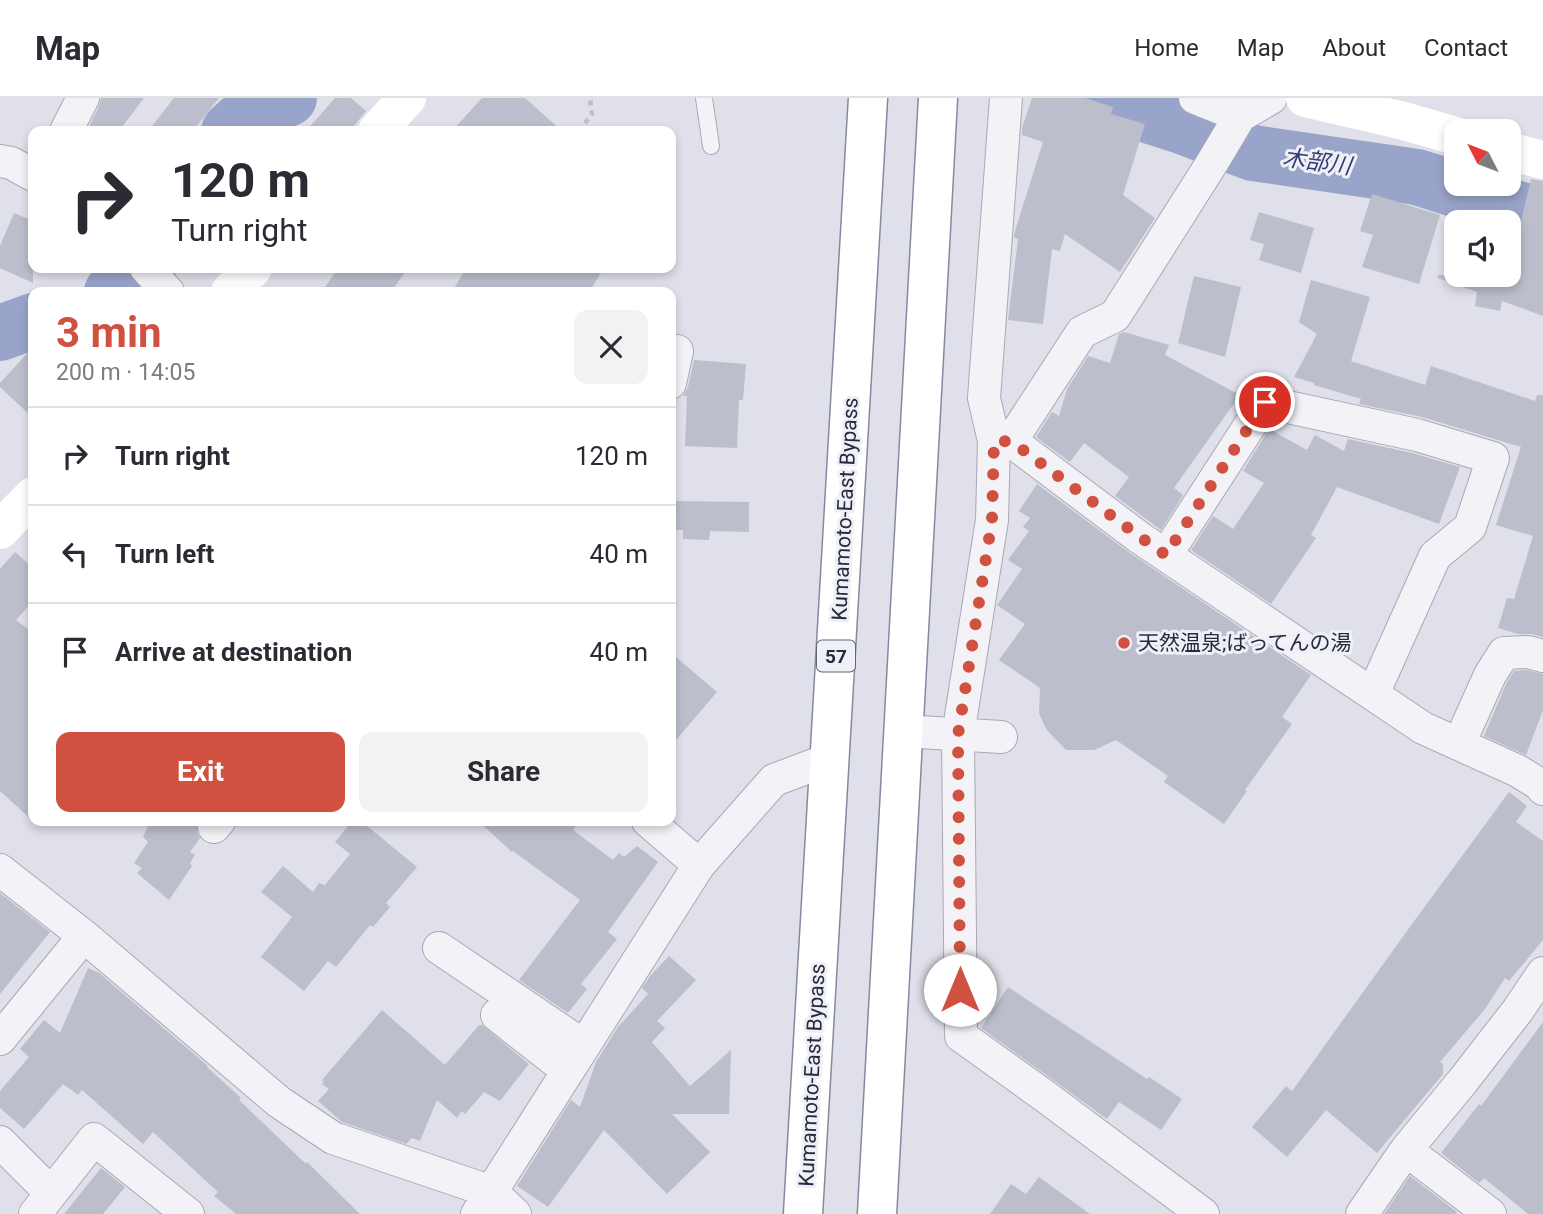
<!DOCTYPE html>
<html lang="en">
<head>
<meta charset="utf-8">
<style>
	:root { --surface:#fff; --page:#f2f2f3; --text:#2b2b33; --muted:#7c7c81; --line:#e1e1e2; --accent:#d15140 }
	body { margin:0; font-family:Roboto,"Noto Sans JP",sans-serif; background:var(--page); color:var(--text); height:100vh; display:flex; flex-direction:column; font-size:26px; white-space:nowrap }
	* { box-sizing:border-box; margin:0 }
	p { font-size:23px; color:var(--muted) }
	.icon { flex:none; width:38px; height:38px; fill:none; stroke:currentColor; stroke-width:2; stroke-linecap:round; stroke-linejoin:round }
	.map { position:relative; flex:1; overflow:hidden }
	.sheet { position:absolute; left:28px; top:189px; width:648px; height:539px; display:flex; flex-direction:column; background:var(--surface); border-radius:14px; box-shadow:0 4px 10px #0003 }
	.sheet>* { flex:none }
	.guide { position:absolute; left:28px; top:28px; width:648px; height:147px; border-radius:14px; box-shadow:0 4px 10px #0003; background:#fff; color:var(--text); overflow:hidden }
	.needle { width:46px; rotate:312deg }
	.controls { position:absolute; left:1444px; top:21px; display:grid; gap:14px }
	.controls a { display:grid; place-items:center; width:77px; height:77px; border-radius:14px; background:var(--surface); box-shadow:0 4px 10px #0003; font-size:35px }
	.pin { position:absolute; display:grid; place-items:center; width:60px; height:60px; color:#fff; margin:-30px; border:4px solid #fff; border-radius:50%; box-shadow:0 2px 7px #0007 }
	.me { position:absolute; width:77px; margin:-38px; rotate:0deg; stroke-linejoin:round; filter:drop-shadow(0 0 5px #0008) }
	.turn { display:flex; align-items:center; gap:24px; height:147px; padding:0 28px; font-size:32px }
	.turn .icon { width:91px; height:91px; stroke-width:2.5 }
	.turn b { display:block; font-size:49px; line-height:60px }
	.round { display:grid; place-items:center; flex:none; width:74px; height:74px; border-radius:14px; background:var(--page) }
	.headline { display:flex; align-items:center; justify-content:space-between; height:119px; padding:0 28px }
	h1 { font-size:42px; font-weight:700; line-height:52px; color:var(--accent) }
	.cta { display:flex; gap:14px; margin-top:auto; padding:14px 28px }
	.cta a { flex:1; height:80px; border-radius:14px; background:var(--accent); color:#fff; font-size:28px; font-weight:700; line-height:80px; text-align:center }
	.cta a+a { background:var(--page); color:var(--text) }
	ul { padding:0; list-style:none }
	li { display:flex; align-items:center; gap:21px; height:98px; padding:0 28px; border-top:2px solid var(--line) }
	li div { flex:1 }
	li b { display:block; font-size:26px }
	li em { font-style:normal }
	header { display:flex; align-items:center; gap:42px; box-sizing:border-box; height:98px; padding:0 35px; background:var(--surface); border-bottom:2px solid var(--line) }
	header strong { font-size:33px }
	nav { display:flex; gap:38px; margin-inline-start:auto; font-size:24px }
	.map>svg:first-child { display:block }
</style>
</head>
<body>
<header>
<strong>Map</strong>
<nav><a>Home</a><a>Map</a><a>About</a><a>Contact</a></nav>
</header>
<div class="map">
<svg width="1543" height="1116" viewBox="0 0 1543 1116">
	<rect width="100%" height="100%" fill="#dfe0e9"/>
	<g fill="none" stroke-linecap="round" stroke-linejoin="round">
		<!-- river -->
		<path stroke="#99a4ca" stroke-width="56" d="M 1094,0 L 1182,28 L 1253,55 L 1417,79 L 1543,119
			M 229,33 L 241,22 L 289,0
			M 112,194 L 124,190 L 148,170
			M 0,235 L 33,223"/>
	</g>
	<!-- building -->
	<path fill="#bcbecc" d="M 101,0 L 144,0 L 119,33 L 87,33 L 99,8 Z
		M 174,0 L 219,0 L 193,33 L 148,33 Z
		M 335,0 L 351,0 L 366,13 L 350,33 L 306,33 Z
		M 482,0 L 525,0 L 562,33 L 452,33 Z
		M 1032,0 L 1085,0 L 1113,9 L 1111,16 L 1145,26 L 1123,97 L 1155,120 L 1120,174 L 1065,136 L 1060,153 L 1052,151 L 1043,226 L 1008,222 L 1018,141 L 1014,139 L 1015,133 L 1043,44 L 1022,37 L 1022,30 Z
		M 1531,81 L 1543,83 L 1543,218 L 1502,203 L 1500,213 L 1475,208 L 1477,194 L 1438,180 L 1438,177 L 1508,177 L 1508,120 L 1521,123 Z
		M 1372,96 L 1440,117 L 1419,186 L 1362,169 L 1373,137 L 1360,133 Z
		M 1259,114 L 1314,130 L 1301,175 L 1259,162 L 1264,146 L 1250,142 Z
		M 14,115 L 33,123 L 33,185 L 0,170 L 0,148 Z
		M 338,170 L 408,170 L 391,194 L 322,194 Z
		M 466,170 L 604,170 L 589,194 L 452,194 Z
		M 1194,178 L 1241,189 L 1225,259 L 1178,245 Z
		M 1311,182 L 1370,199 L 1351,263 L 1425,287 L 1431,268 L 1535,303 L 1537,297 L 1543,297 L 1543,539 L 1532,536 L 1518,536 L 1498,530 L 1507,500 L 1514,501 L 1533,438 L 1496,427 L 1521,349 L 1422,319 L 1359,306 L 1361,301 L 1314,287 L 1314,285 L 1294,279 L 1317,236 L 1299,224 Z
		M 1124,234 L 1169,247 L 1165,257 L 1240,297 L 1174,390 L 1183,397 L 1161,432 L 1115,398 L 1129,379 L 1084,345 L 1070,364 L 1036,339 L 1052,314 L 1059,318 L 1067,291 L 1088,258 L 1110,265 L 1119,236 Z
		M 33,249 L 33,320 L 0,289 L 0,285 Z
		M 694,262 L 746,266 L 743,302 L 739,302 L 737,350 L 685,348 L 687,298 L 683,298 L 688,289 Z
		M 1269,331 L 1307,352 L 1315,337 L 1344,353 L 1348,341 L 1412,355 L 1460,369 L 1439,426 L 1337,389 L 1311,437 L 1316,440 L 1271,506 L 1191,452 L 1213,418 L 1233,431 L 1264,385 L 1243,373 Z
		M 1037,386 L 1130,455 L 1311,577 L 1282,619 L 1292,626 L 1245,692 L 1247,693 L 1224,726 L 1164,684 L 1168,678 L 1116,642 L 1094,652 L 1066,652 L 1046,631 L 1039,615 L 1040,590 L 999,562 L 1025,526 L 997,507 L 1022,471 L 1008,462 L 1029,433 L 1023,429 L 1030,420 L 1019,413 Z
		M 670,403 L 749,404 L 749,434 L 710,433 L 709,442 L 683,441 L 683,432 L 670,432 Z
		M 15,454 L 33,470 L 33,503 L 16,522 L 33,535 L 33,723 L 0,693 L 0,471 Z
		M 670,554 L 717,594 L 670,649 Z
		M 1526,572 L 1543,576 L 1543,612 L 1526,657 L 1484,638 L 1506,586 L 1514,573 Z
		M 1509,694 L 1527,708 L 1516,724 L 1543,743 L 1543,842 L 1509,883 L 1505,880 L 1485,911 L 1440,964 L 1443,966 L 1443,976 L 1377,1055 L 1326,1012 L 1287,1059 L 1252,1029 L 1286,988 L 1292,993 L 1412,826 Z
		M 150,723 L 197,723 L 197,735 L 200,740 L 190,754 L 195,757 L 190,765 L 192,768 L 169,802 L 137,775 L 142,770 L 134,765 L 148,744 L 143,739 Z
		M 352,723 L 361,723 L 417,769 L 386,805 L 390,809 L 373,829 L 370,827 L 336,869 L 328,863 L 304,893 L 261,859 L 292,819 L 261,794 L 283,768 L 313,794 L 319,785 L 325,787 L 350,756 L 335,744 Z
		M 478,723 L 580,723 L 573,732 L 613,762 L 619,755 L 624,759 L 637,748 L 658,764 L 608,834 L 617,841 L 581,886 L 587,891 L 568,915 L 519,882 L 580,802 L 513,753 L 512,754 Z
		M 0,795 L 50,834 L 0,896 Z
		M 669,858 L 696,882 L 657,923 L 665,930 L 652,944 L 690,988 L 731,952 L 729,1016 L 672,1016 L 710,1054 L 667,1096 L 604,1032 L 548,1109 L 517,1088 L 571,1002 L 580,1009 L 596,964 L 618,929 L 648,896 L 642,890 L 650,878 Z
		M 88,870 L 99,875 L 208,968 L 207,969 L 241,1000 L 239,1002 L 306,1066 L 307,1064 L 360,1116 L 236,1116 L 214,1098 L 218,1094 L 153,1034 L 143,1046 L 82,992 L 78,997 L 63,986 L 24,1031 L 0,1010 L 0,993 L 29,959 L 20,951 L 44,922 L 60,935 Z
		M 1008,889 L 1147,981 L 1149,979 L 1182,1001 L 1161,1032 L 1119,1004 L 1107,1021 L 981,930 Z
		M 382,912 L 445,967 L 479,927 L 482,927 L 529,966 L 500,1003 L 484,994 L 465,1016 L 462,1013 L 457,1020 L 437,1002 L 420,1043 L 412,1040 L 406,1046 L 342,1024 L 318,1003 L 329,991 L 322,986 L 324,984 L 322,982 Z
		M 1543,924 L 1543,1116 L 1528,1116 L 1484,1080 L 1479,1085 L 1441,1055 L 1479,1006 L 1481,1008 Z
		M 101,1070 L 125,1089 L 103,1116 L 64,1116 Z
		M 1410,1078 L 1457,1114 L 1456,1116 L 1384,1116 Z
		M 1039,1079 L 1090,1116 L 990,1116 L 1011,1086 L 1026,1096 Z"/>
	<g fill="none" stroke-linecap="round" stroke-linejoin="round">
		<!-- lane casing -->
		<g stroke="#a8a9b6" stroke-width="18">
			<path id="lane" d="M 704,0 L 711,48"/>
		</g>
		<!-- street casing -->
		<g stroke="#a8a9b6" stroke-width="34">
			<path id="street" d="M 1006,0 L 984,300 L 994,343 L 992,422 L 958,637 L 961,938 L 1046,999 L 1203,1116
				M 1195,0 L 1240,18 L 1271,0
				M 66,33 L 83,0
				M 0,63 L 11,65 L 33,77
				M 146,170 L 168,194
				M 670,285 L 677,253
				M 994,343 L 1011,343 L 1140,440 L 1423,630 L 1518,673 L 1539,686 L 1543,691
				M 1011,343 L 1082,234 L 1115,218 L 1212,65 L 1240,18
				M 1166,457 L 1265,304 L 1417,337 L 1493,360 L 1470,429 L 1435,458 L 1373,596
				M 903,633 L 1001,639
				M 1459,646 L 1490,577 L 1504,555 L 1528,554 L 1543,558
				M 648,723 L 699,767
				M 214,729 L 219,723
				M 0,772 L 84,838 L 279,1004 L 333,1040 L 492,1094 L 515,1116
				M 439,850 L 584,948
				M 497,917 L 568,973
				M 0,941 L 84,838
				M 0,1044 L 51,1095
				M 1406,1052 L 1490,1116
				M 35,1116 L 94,1041 L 188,1116
				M 477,1116 L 699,767 L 774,682 L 830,661
				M 1362,1116 L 1406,1052 L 1462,984 L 1518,912 L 1543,875"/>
		</g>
		<!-- highway casing -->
		<g stroke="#8689a0" stroke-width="41">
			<path id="highway" d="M 803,1116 L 868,0
				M 877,1116 L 938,0"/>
		</g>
		<!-- path -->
		<path stroke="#bdbec7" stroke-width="4.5" stroke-dasharray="5 5" stroke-linecap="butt" d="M 579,33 L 592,16 L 590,0
			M 494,194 L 503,170"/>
		<!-- lane -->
		<use href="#lane" stroke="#f2f2f7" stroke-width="16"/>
		<!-- street -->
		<use href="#street" stroke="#f2f2f7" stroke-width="32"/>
		<!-- secondary -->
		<path stroke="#fff" stroke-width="38" d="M 1305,0 L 1404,23 L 1456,38
			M 377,33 L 407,0
			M 1508,53 L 1543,62
			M 230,194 L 253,170
			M 0,432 L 33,398"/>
		<!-- highway -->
		<use href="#highway" stroke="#fff" stroke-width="38"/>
	</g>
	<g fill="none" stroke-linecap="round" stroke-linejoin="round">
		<!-- route -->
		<path stroke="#d15140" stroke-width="12" stroke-dasharray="0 21.6" d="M 960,892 L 958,637 L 992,422 L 994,344 L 1011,343 L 1140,439 L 1166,457 L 1265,304"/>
	</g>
	<!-- markers -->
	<circle fill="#d15140" stroke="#eff0f6" stroke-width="2.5" cx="1124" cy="545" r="7"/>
	<g text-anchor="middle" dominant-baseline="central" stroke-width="6" stroke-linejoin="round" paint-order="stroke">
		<!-- shield labels -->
		<rect fill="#eff0f6" stroke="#636577" stroke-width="2" x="817" y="542.5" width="38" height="31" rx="5"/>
		<g font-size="19" font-weight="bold" fill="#272a40">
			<text x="836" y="558">57</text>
		</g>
		<!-- street labels -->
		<g font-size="21" fill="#272a40" stroke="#eff0f6">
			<text transform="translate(845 411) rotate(-87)">Kumamoto-East Bypass</text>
			<text transform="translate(812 977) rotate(-87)">Kumamoto-East Bypass</text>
		</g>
		<!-- poi labels -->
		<g font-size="21" fill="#272a40" stroke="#eff0f6" text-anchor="start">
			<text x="1138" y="545">天然温泉;ばってんの湯</text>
		</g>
		<!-- water labels -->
		<g font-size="23" font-style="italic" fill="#313d75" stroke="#eff0f6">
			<text transform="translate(1317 64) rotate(8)">木部川</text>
		</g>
	</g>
</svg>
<div class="controls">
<a><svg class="needle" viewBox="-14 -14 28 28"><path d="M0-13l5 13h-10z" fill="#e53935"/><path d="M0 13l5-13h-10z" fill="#7c7c81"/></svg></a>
<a><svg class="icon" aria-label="sound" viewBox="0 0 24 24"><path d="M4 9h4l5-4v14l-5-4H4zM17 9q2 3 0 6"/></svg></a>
</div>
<div class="pin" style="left:1265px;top:304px;background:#d93025"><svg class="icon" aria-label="arrive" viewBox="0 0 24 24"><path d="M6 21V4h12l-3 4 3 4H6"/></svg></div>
<svg class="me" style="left:960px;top:892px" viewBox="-20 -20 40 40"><circle r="19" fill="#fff"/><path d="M0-13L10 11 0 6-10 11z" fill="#d15140"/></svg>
<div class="guide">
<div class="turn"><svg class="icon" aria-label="right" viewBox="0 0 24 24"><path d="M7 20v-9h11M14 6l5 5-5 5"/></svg><div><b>120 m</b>Turn right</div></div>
</div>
<section class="sheet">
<div class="headline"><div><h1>3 min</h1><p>200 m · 14:05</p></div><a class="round"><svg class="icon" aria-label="close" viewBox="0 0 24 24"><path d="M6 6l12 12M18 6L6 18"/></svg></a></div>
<ul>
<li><svg class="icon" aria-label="right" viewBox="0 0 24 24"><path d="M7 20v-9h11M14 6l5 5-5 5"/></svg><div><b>Turn right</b></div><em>120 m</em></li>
<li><svg class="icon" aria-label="left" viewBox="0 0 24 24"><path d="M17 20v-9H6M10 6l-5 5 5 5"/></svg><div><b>Turn left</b></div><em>40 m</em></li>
<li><svg class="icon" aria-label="arrive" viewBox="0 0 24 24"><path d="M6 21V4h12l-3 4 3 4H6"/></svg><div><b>Arrive at destination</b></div><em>40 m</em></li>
</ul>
<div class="cta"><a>Exit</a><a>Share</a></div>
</section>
</div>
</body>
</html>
